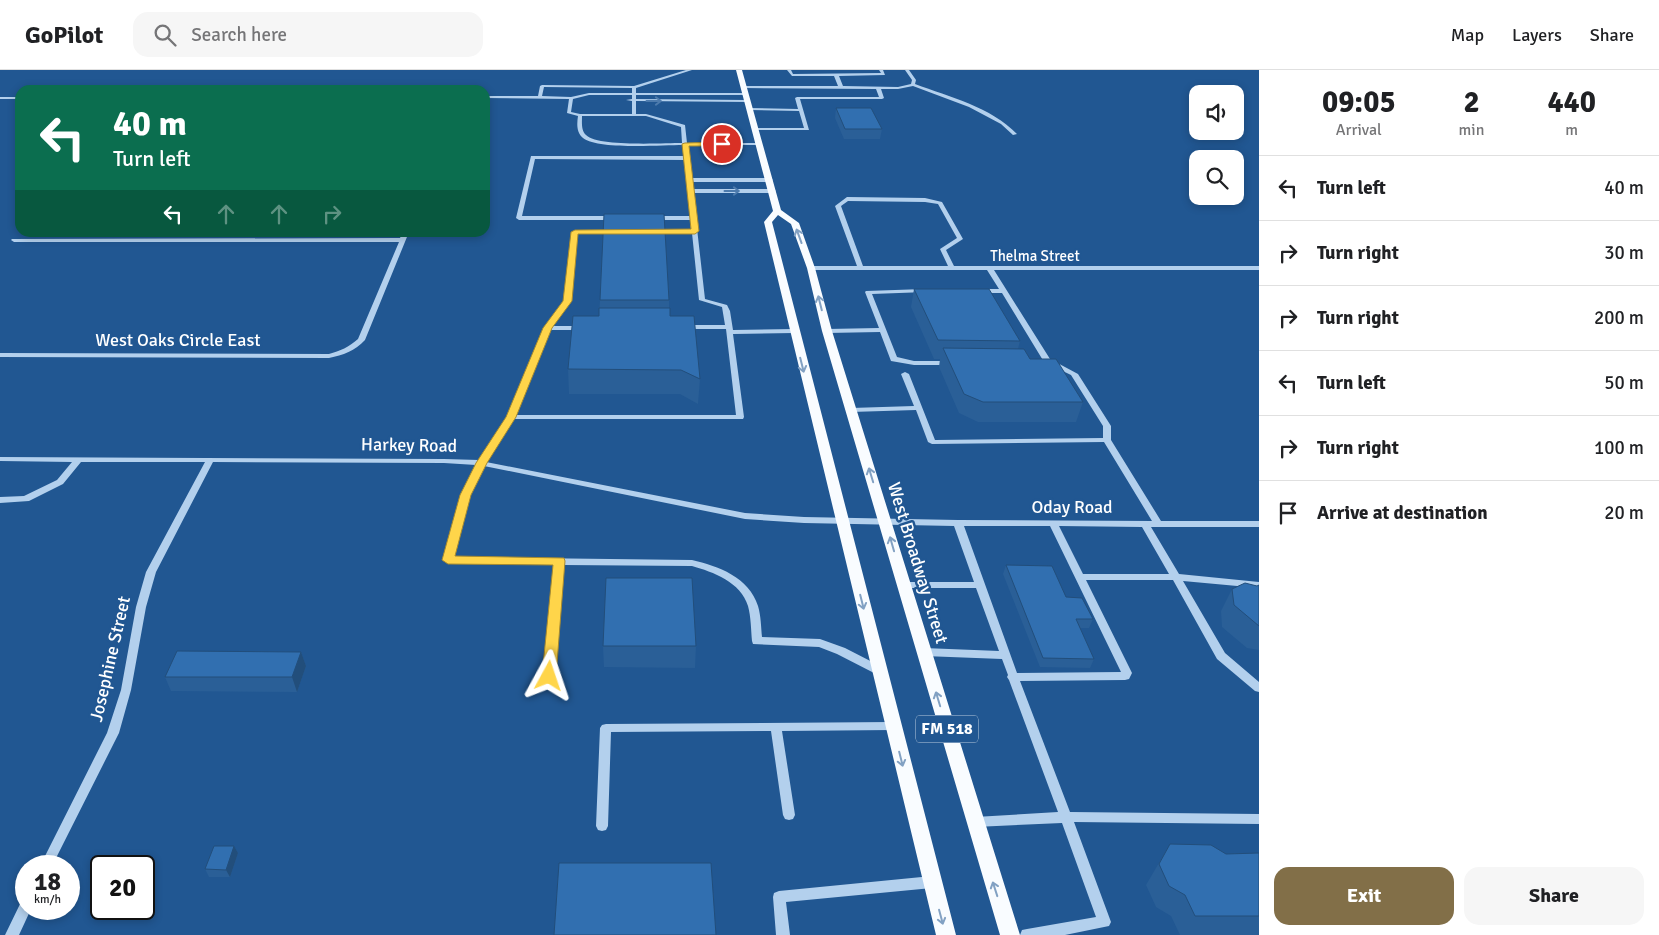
<!DOCTYPE html>
<html lang="en">
<head>
<meta charset="utf-8">
<style>
	:root { --surface:#fff; --page:#f6f6f6; --text:#202124; --muted:#757577; --line:#e0e0e0; --accent:#826f48 }
	body { margin:0; font-family:Signika,sans-serif; background:var(--page); color:var(--text); height:100vh; display:flex; flex-direction:column; font-size:19px; white-space:nowrap }
	* { box-sizing:border-box; margin:0 }
	p { font-size:16px; color:var(--muted) }
	.icon { flex:none; width:28px; height:28px; fill:none; stroke:currentColor; stroke-width:2; stroke-linecap:round; stroke-linejoin:round }
	.map { position:relative; flex:1; overflow:hidden }
	.drawer { display:flex; flex-direction:column; background:var(--surface); width:400px }
	.drawer>* { flex:none }
	.top-card { position:absolute; left:15px; top:15px; width:475px; height:152px; border-radius:15px; box-shadow:0 2px 8px #0003; background:#0b6e4f; color:#fff; overflow:hidden }
	.tools { position:absolute; left:1189px; top:15px; display:grid; gap:10px }
	.tools a { display:grid; place-items:center; width:55px; height:55px; border-radius:10px; background:var(--surface); box-shadow:0 2px 8px #0003; font-size:25px }
	.speed { position:absolute; left:15px; top:785px; display:flex; gap:10px; font-size:25px; font-weight:700; text-align:center }
	.speed>* { display:grid; place-content:center; width:65px; height:65px; border-radius:50%; background:var(--surface); box-shadow:0 2px 8px #0003; line-height:1 }
	.speed small { font-size:12px; font-weight:400 }
	.speed .limit { border:2px solid #111; border-radius:8px; background:#fff; color:#111 }
	.pin { position:absolute; display:grid; place-items:center; width:42px; height:42px; color:#fff; margin:-21px; border:2px solid #fff; border-radius:50%; box-shadow:0 1px 5px #0007 }
	.me { position:absolute; width:55px; margin:-28px; rotate:5deg; stroke-linejoin:round; filter:drop-shadow(0 0 4px #0008) }
	.turn { display:flex; align-items:center; gap:18px; height:105px; padding:0 15px; font-size:22px }
	.turn .icon { width:65px; height:65px; stroke-width:2.5 }
	.turn b { display:block; font-size:35px; line-height:42px }
	.lanes { display:flex; align-items:center; height:48px; padding:0 15px; background:#0003; justify-content:center; gap:25px; direction:ltr }
	.lanes .off { opacity:.35 }
	.eta { display:flex; justify-content:space-evenly; align-items:center; height:85px; text-align:center }
	.eta b { font-size:30px; font-weight:700; line-height:35px }
	.button { display:flex; gap:10px; margin-top:auto; padding:10px 15px }
	.button a { flex:1; height:58px; border-radius:15px; background:var(--accent); color:#fff; font-size:20px; font-weight:700; line-height:58px; text-align:center }
	.button a+a { background:var(--page); color:var(--text) }
	ul { padding:0; list-style:none }
	li { display:flex; align-items:center; gap:15px; height:65px; padding:0 15px; border-top:1px solid var(--line) }
	li div { flex:1 }
	li b { display:block; font-size:19px }
	li em { font-style:normal }
	header { display:flex; align-items:center; gap:30px; box-sizing:border-box; height:70px; padding:0 25px; background:var(--surface); border-bottom:1px solid var(--line) }
	header strong { font-size:24px }
	nav { display:flex; gap:28px; margin-inline-start:auto; font-size:18px }
	.search { width:350px; height:45px; background:var(--page); display:flex; align-items:center; gap:12px; box-sizing:border-box; padding:0 18px; border-radius:15px; color:var(--muted); font-size:19px }
	main { display:flex; flex:1; min-height:0 }
	.map>svg:first-child { display:block }
</style>
</head>
<body>
<header>
<strong>GoPilot</strong>
<div class="search"><svg class="icon" aria-label="search" viewBox="0 0 24 24"><circle cx="10" cy="10" r="6"/><path d="M15 15l6 6"/></svg>Search here</div>
<nav><a>Map</a><a>Layers</a><a>Share</a></nav>
</header>
<main>
<div class="map">
<svg width="1259" height="865" viewBox="0 0 1259 865">
	<rect width="100%" height="100%" fill="#215792"/>
	<g fill="none" stroke-linecap="round" stroke-linejoin="round">
		<!-- minor -->
		<path fill="#b3d0ed" fill-rule="evenodd" d="M 686,0 L 692,0 L 636,18 L 636,23 L 745,23 L 747,24 L 745,25 L 636,25 L 636,29 L 747,30 L 749,31 L 747,32 L 636,31 L 636,44 L 646,44 L 685,55 L 687,73 L 760,73 L 762,74 L 760,75 L 688,75 L 691,108 L 770,108 L 773,110 L 770,112 L 692,112 L 693,119 L 773,119 L 776,121 L 773,123 L 693,123 L 705,229 L 727,235 L 730,241 L 733,260 L 794,259 L 797,261 L 794,263 L 733,264 L 744,347 L 743,349 L 513,349 L 486,392 L 745,443 L 804,447 L 958,450 L 1152,451 L 1104,372 L 932,374 L 928,372 L 916,340 L 851,342 L 847,340 L 851,338 L 914,336 L 901,304 L 905,302 L 909,304 L 935,370 L 1103,368 L 1103,356 L 1071,305 L 1044,292 L 1002,223 L 980,223 L 977,221 L 980,219 L 999,219 L 987,200 L 811,200 L 808,198 L 811,196 L 857,196 L 835,136 L 847,127 L 925,128 L 942,132 L 963,169 L 946,180 L 954,196 L 1259,196 L 1259,200 L 994,200 L 1050,289 L 1078,304 L 1111,356 L 1111,370 L 1161,451 L 1259,451 L 1259,457 L 1151,457 L 1179,504 L 1259,512 L 1259,518 L 1183,511 L 1225,583 L 1259,612 L 1259,622 L 1255,621 L 1217,589 L 1173,510 L 1086,510 L 1132,603 L 1129,609 L 1125,610 L 1020,611 L 1070,742 L 1259,744 L 1259,754 L 1074,752 L 1111,852 L 1109,856 L 1065,865 L 1020,865 L 1022,860 L 1027,859 L 1096,847 L 1062,753 L 975,757 L 971,756 L 969,752 L 971,748 L 975,747 L 1058,742 L 1009,610 L 1007,607 L 1008,605 L 1002,589 L 924,586 L 920,585 L 919,582 L 920,579 L 924,578 L 999,581 L 976,518 L 904,518 L 901,517 L 899,515 L 901,513 L 904,512 L 974,512 L 954,456 L 804,453 L 745,449 L 484,396 L 469,425 L 453,487 L 692,490 C 718,496 749,507 758,536 C 761,546 761,557 762,567 L 820,569 L 845,578 L 884,598 L 885,601 L 884,604 L 880,605 L 876,604 L 837,584 L 819,577 L 753,574 L 752,571 C 751,560 751,547 748,536 C 741,512 713,502 692,496 L 563,495 L 554,606 L 553,609 L 549,610 L 545,609 L 544,606 L 554,494 L 448,493 L 443,490 L 461,425 L 476,395 L 444,393 L 213,392 L 156,502 L 146,537 L 131,620 L 119,663 L 52,796 L 40,796 L 107,663 L 121,620 L 136,537 L 146,502 L 205,392 L 81,392 L 63,414 L 29,431 L 0,433 L 0,427 L 24,426 L 57,410 L 72,392 L 0,391 L 0,387 L 444,389 L 479,390 L 507,347 L 544,258 L 564,231 L 572,162 L 575,160 L 615,160 L 618,162 L 615,164 L 578,164 L 570,231 L 552,256 L 582,256 L 585,258 L 582,260 L 550,260 L 516,345 L 736,345 L 726,259 L 685,259 L 682,257 L 685,255 L 725,255 L 722,237 L 699,230 L 692,163 L 655,164 L 652,162 L 655,160 L 691,159 L 690,150 L 653,150 L 650,148 L 653,146 L 690,146 L 684,90 L 535,89 L 522,146 L 615,146 L 618,148 L 615,150 L 519,150 L 516,148 L 531,86 L 684,86 L 683,75 C 661,75 599,80 583,68 C 576,62 577,53 578,46 L 567,43 L 569,29 L 485,28 L 485,26 L 538,26 L 540,16 L 542,15 L 634,16 ZM 544,17 L 632,18 L 632,23 L 589,23 L 571,27 L 542,26 ZM 589,25 L 632,25 L 632,29 L 626,30 L 632,31 L 632,44 L 580,44 L 571,42 L 573,29 ZM 582,46 L 646,46 L 681,57 L 682,73 C 663,73 598,77 586,65 C 581,60 582,53 582,46 ZM 848,131 L 925,132 L 938,134 L 957,168 L 940,179 L 948,196 L 863,196 L 841,136 ZM 964,456 L 1050,456 L 1121,602 L 1017,603 ZM 1059,456 L 1142,457 L 1169,504 L 1083,504 Z
			M 787,0 L 791,0 L 793,4 L 881,3 L 879,0 L 883,0 L 885,5 L 839,6 L 843,16 L 898,17 L 911,14 L 912,10 L 905,0 L 909,0 L 916,10 L 915,14 C 950,27 991,37 1017,64 L 1013,65 L 1001,54 L 969,37 L 913,16 L 898,19 L 881,19 L 884,28 L 882,29 L 800,29 L 809,60 L 753,60 L 753,58 L 804,58 L 799,41 L 750,40 L 748,40 L 748,38 L 798,39 L 795,28 L 797,27 L 879,27 L 876,19 L 744,18 L 742,17 L 744,16 L 838,16 L 834,6 L 792,6 Z
			M 0,27 L 20,27 L 20,29 L 0,29 Z
			M 403,162 L 409,162 L 365,270 C 355,281 343,285 329,288 L 0,287 L 0,283 L 329,284 C 340,281 349,277 358,269 L 399,172 L 14,172 L 11,170 L 12,169 L 400,168 Z
			M 924,219 L 926,220 L 926,222 L 872,224 L 897,287 L 914,291 L 949,291 L 953,293 L 952,295 L 914,295 L 891,291 L 880,262 L 827,263 L 824,261 L 827,259 L 879,258 L 865,222 L 866,221 Z
			M 893,652 L 897,653 L 899,656 L 897,659 L 893,660 L 782,661 L 795,745 L 793,749 L 789,750 L 785,749 L 783,745 L 771,661 L 611,662 L 608,756 L 606,760 L 602,761 L 598,760 L 596,756 L 600,658 L 602,655 L 606,654 Z
			M 932,806 L 937,808 L 938,812 L 937,816 L 932,818 L 786,832 L 790,865 L 776,865 L 773,827 L 774,823 L 779,821 Z
			M 26,830 L 26,839 L 31,839 L 19,865 L 5,865 L 21,832 Z"/>
		<!-- major -->
		<path fill="#f9fcff" fill-rule="evenodd" d="M 736,0 L 742,0 L 781,140 L 799,153 L 815,198 L 832,261 L 1020,865 L 1000,865 L 822,261 L 807,198 L 791,154 L 778,145 L 772,152 L 956,865 L 936,865 L 764,152 L 773,141 Z"/>
	</g>
	<!-- wall -->
	<path fill="#2a5f97" d="M 836,38 L 882,59 L 880,69 L 844,69 L 835,48 Z
		M 914,219 L 1020,271 L 1018,279 L 1083,332 L 1076,352 L 978,352 L 959,343 L 939,297 L 940,289 L 934,289 L 911,237 Z
		M 600,230 L 669,230 L 669,238 L 670,246 L 700,309 L 698,334 L 680,324 L 569,324 L 568,299 L 599,246 Z
		M 1006,495 L 1066,527 L 1093,549 L 1089,558 L 1080,558 L 1094,589 L 1090,598 L 1040,597 L 1003,504 Z
		M 1259,515 L 1259,580 L 1247,578 L 1222,557 L 1221,541 L 1232,519 L 1257,516 Z
		M 603,576 L 696,576 L 695,598 L 604,597 Z
		M 301,582 L 306,596 L 297,622 L 171,621 L 165,607 Z
		M 1170,774 L 1226,784 L 1259,783 L 1259,865 L 1180,865 L 1171,846 L 1156,837 L 1146,815 Z
		M 234,776 L 238,783 L 230,807 L 209,807 L 205,799 Z"/>
	<!-- shaded-wall -->
	<path fill="#224e7b" d="M 301,582 L 306,596 L 297,622 L 292,607 Z
		M 234,776 L 238,783 L 230,807 L 226,800 Z"/>
	<!-- building -->
	<path fill="#316fb0" stroke="#224e7b" d="M 836,38 L 871,38 L 882,59 L 845,59 Z
		M 604,144 L 664,144 L 669,230 L 600,230 Z
		M 914,219 L 989,219 L 1020,271 L 938,270 Z
		M 599,238 L 670,238 L 670,246 L 694,246 L 700,309 L 681,300 L 568,299 L 573,246 L 599,246 Z
		M 943,278 L 1024,279 L 1030,289 L 1056,289 L 1083,332 L 983,332 L 964,324 Z
		M 1006,495 L 1052,496 L 1066,527 L 1082,528 L 1093,549 L 1076,549 L 1094,589 L 1043,588 Z
		M 606,508 L 692,508 L 696,576 L 603,576 Z
		M 1245,513 L 1257,516 L 1259,515 L 1259,556 L 1234,535 L 1232,519 Z
		M 177,581 L 301,582 L 292,607 L 165,607 Z
		M 1170,774 L 1211,775 L 1226,784 L 1259,783 L 1259,846 L 1195,846 L 1185,825 L 1169,816 L 1159,794 Z
		M 214,776 L 234,776 L 226,800 L 205,799 Z
		M 559,793 L 711,793 L 716,865 L 554,865 Z"/>
	<!-- one-way arrows -->
	<defs><path id="oneway-shaft" d="M-6 0H5M1.5-3L5.5 0L1.5 3" fill="none" stroke-width="1.6" stroke-linecap="round" stroke-linejoin="round" transform="scale(1.25)"/></defs>
	<g stroke="#4d7bad">
		<use href="#oneway-shaft" transform="translate(654 31)"/>
		<use href="#oneway-shaft" transform="translate(732 121)"/>
	</g>
	<g stroke="#82a1c3">
		<use href="#oneway-shaft" transform="translate(799 166) rotate(-110)"/>
		<use href="#oneway-shaft" transform="translate(820 233) rotate(-104)"/>
		<use href="#oneway-shaft" transform="translate(802 295) rotate(76)"/>
		<use href="#oneway-shaft" transform="translate(871 405) rotate(-107)"/>
		<use href="#oneway-shaft" transform="translate(892 474) rotate(-106)"/>
		<use href="#oneway-shaft" transform="translate(862 532) rotate(76)"/>
		<use href="#oneway-shaft" transform="translate(938 629) rotate(-107)"/>
		<use href="#oneway-shaft" transform="translate(901 689) rotate(76)"/>
		<use href="#oneway-shaft" transform="translate(995 819) rotate(-108)"/>
		<use href="#oneway-shaft" transform="translate(941 847) rotate(75)"/>
	</g>
	<!-- route -->
	<path fill="#ffd54a" stroke="#a68a30" d="M 685,73 L 722,72 L 726,74 L 722,76 L 689,76 L 699,161 L 695,164 L 578,164 L 572,231 L 552,258 L 516,347 L 487,393 L 471,425 L 455,486 L 564,488 L 565,491 L 556,606 L 554,609 L 549,611 L 544,609 L 542,606 L 553,495 L 448,494 L 442,490 L 460,425 L 476,393 L 506,347 L 543,258 L 563,231 L 571,162 L 575,160 L 691,159 L 682,74 Z"/>
	<g text-anchor="middle" dominant-baseline="central" stroke-width="5" stroke-linejoin="round" paint-order="stroke">
		<!-- far-street labels -->
		<g font-size="15" fill="#fff" stroke="#215792">
			<text x="1035" y="186">Thelma Street</text>
		</g>
		<!-- shield labels -->
		<rect fill="#215792" stroke="#bccdde" stroke-width="1" x="916" y="645.5" width="62" height="27" rx="4"/>
		<g font-size="16" font-weight="bold" fill="#fff">
			<text x="947" y="659">FM 518</text>
		</g>
		<!-- street labels -->
		<g font-size="18" fill="#fff" stroke="#215792">
			<text x="178" y="270">West Oaks Circle East</text>
			<text transform="translate(409 375) rotate(1)">Harkey Road</text>
			<text x="1072" y="437">Oday Road</text>
			<text transform="translate(918 493) rotate(73)">West Broadway Street</text>
			<text transform="translate(110 589) rotate(-77)">Josephine Street</text>
		</g>
	</g>
</svg>
<div class="tools">
<a><svg class="icon" aria-label="sound" viewBox="0 0 24 24"><path d="M4 9h4l5-4v14l-5-4H4zM17 9q2 3 0 6"/></svg></a>
<a><svg class="icon" aria-label="search" viewBox="0 0 24 24"><circle cx="10" cy="10" r="6"/><path d="M15 15l6 6"/></svg></a>
</div>
<div class="speed"><div>18<small>km/h</small></div><div class="limit">20</div></div>
<div class="pin" style="left:722px;top:74px;background:#d93025"><svg class="icon" aria-label="arrive" viewBox="0 0 24 24"><path d="M6 21V4h12l-3 4 3 4H6"/></svg></div>
<svg class="me" style="left:549px;top:606px" viewBox="-20 -20 40 40"><path d="M0-17L14 15 0 8-14 15z" fill="#ffd54a" stroke="#fff" stroke-width="4"/></svg>
<div class="top-card">
<div class="turn"><svg class="icon" aria-label="left" viewBox="0 0 24 24"><path d="M17 20v-9H6M10 6l-5 5 5 5"/></svg><div><b>40 m</b>Turn left</div></div>
<div class="lanes"><svg class="icon" aria-label="left" viewBox="0 0 24 24"><path d="M17 20v-9H6M10 6l-5 5 5 5"/></svg><svg class="icon off" aria-label="ahead" viewBox="0 0 24 24"><path d="M12 20V5M6 11l6-6 6 6"/></svg><svg class="icon off" aria-label="ahead" viewBox="0 0 24 24"><path d="M12 20V5M6 11l6-6 6 6"/></svg><svg class="icon off" aria-label="right" viewBox="0 0 24 24"><path d="M7 20v-9h11M14 6l5 5-5 5"/></svg></div>
</div>
</div>
<section class="drawer">
<div class="eta">
<div><b>09:05</b><p>Arrival</p></div>
<div><b>2</b><p>min</p></div>
<div><b>440</b><p>m</p></div>
</div>
<ul>
<li><svg class="icon" aria-label="left" viewBox="0 0 24 24"><path d="M17 20v-9H6M10 6l-5 5 5 5"/></svg><div><b>Turn left</b></div><em>40 m</em></li>
<li><svg class="icon" aria-label="right" viewBox="0 0 24 24"><path d="M7 20v-9h11M14 6l5 5-5 5"/></svg><div><b>Turn right</b></div><em>30 m</em></li>
<li><svg class="icon" aria-label="right" viewBox="0 0 24 24"><path d="M7 20v-9h11M14 6l5 5-5 5"/></svg><div><b>Turn right</b></div><em>200 m</em></li>
<li><svg class="icon" aria-label="left" viewBox="0 0 24 24"><path d="M17 20v-9H6M10 6l-5 5 5 5"/></svg><div><b>Turn left</b></div><em>50 m</em></li>
<li><svg class="icon" aria-label="right" viewBox="0 0 24 24"><path d="M7 20v-9h11M14 6l5 5-5 5"/></svg><div><b>Turn right</b></div><em>100 m</em></li>
<li><svg class="icon" aria-label="arrive" viewBox="0 0 24 24"><path d="M6 21V4h12l-3 4 3 4H6"/></svg><div><b>Arrive at destination</b></div><em>20 m</em></li>
</ul>
<div class="button"><a>Exit</a><a>Share</a></div>
</section>
</main>
</body>
</html>
